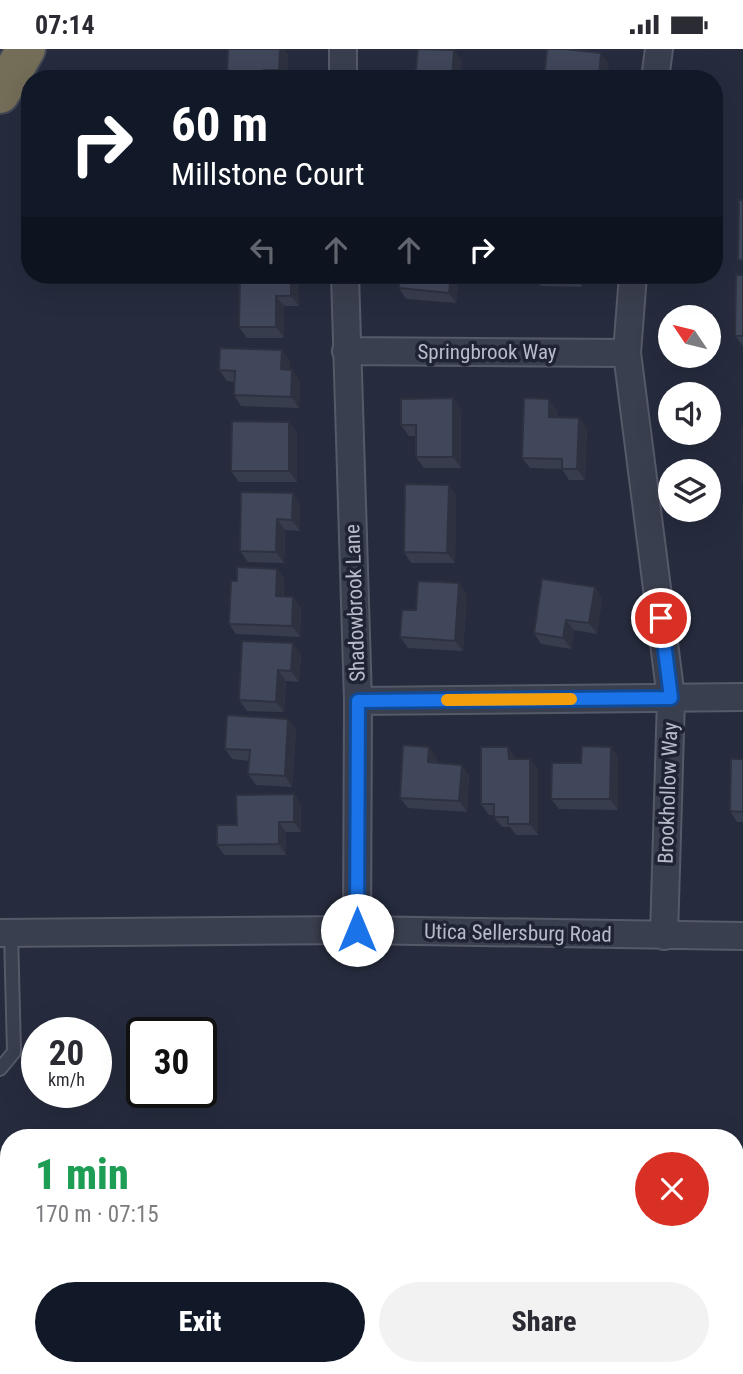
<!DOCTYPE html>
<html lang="en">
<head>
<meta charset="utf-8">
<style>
	:root { --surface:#fff; --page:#f2f2f3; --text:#2b2b33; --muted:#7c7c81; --accent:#111827 }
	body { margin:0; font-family:"Roboto Condensed",sans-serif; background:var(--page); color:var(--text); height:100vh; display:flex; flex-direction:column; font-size:26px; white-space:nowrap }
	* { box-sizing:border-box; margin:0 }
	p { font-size:23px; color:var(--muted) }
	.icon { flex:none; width:38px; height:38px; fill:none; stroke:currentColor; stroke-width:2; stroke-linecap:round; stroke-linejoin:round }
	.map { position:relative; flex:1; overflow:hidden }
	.details { position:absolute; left:0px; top:1080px; width:744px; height:247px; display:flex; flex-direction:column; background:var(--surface); border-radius:28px 28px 0 0; box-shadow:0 7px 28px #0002 }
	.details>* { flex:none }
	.top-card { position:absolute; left:21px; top:21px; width:702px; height:214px; border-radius:28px; box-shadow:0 7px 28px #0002; background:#111827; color:#fff; overflow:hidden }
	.needle { width:46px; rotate:305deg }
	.tools { position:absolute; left:658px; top:256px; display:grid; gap:14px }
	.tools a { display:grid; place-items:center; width:63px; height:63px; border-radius:50%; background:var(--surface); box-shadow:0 7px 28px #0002; font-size:35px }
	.speed { position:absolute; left:21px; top:968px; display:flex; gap:14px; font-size:35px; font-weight:700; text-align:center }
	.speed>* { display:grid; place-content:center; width:91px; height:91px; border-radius:50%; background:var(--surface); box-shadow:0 7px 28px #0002; line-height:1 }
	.speed small { font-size:18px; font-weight:400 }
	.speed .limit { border:4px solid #111; border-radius:10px; background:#fff; color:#111 }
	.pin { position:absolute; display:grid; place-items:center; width:60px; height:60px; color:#fff; margin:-30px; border:4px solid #fff; border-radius:50%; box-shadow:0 2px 7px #0007 }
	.me { position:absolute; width:77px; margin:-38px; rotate:0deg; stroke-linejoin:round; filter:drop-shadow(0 0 5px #0008) }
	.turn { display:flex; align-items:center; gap:24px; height:147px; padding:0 35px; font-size:32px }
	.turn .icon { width:91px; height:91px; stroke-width:2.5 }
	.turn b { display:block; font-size:49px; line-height:60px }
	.lanes { display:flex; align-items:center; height:66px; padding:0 35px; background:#0003; justify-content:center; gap:35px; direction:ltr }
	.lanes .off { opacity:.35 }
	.round { display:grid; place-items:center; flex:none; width:74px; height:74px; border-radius:37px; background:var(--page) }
	.overview { display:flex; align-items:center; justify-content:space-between; height:119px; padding:0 35px }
	h1 { font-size:42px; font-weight:800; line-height:52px; color:#1e9e55 }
	.action { display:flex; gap:14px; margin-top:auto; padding:14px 35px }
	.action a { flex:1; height:80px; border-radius:42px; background:var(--accent); color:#fff; font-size:28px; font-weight:800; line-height:80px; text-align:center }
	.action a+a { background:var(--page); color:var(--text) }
	.status { display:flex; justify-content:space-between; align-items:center; height:49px; padding:0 35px; background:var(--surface); direction:ltr }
	.status svg { height:19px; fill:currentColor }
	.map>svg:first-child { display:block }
</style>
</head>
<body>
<div class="status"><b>07:14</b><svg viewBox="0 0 49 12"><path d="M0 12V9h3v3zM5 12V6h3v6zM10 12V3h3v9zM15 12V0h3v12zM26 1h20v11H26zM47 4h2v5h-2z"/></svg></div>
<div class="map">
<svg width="743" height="1325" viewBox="0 0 743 1325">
	<rect width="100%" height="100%" fill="#262c3e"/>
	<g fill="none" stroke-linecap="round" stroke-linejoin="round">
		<!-- lane casing -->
		<g stroke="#555a69" stroke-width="16">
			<path id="lane" d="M 0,1020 L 14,1003 L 11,884"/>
		</g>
		<!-- street casing -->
		<g stroke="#555a69" stroke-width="30">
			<path id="street" d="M 343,0 L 343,30
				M 655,30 L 659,0
				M 345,226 L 358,652 L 357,881
				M 633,226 L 627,304 L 671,649 L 664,887
				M 346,302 L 627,304
				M 358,652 L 743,648
				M 0,884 L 357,881 L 743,887"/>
		</g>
		<!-- highway casing -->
		<g stroke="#424756" stroke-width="42">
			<path id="highway" d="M 0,45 L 26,0"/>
		</g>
		<!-- lane -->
		<use href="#lane" stroke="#3a3f4f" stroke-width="12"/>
		<!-- street -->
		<use href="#street" stroke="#3a3f4f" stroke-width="26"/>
		<!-- highway -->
		<use href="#highway" stroke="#746e58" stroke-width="38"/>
	</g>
	<!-- wall -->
	<path fill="#383d4e" d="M 288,5 L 287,30 L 227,30 Z
		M 240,226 L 299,229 L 299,257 L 284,257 L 284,289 L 247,289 L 239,278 Z
		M 459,226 L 456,254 L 406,250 L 399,239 Z
		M 534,226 L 582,226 L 582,238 L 541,237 Z
		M 743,226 L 743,297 L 735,287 Z
		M 290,312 L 289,321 L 300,332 L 299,359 L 241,357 L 234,346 L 234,333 L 227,332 L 219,321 Z
		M 461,360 L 461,419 L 424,419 L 416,408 L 416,387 L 409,387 L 401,376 Z
		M 557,361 L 557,369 L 579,369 L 587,380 L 585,431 L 569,431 L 562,420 L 530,419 L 522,409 Z
		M 289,373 L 297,384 L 297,433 L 239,433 L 231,422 Z
		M 241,443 L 300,455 L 300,482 L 285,481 L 284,514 L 248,513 L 240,502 Z
		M 456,446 L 455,514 L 411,514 L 404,503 Z
		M 277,520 L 284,530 L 284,547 L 293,548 L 301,559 L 300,588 L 236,585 L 229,575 L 237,532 Z
		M 595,538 L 602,549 L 597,585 L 574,581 L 571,600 L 541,595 L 534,584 Z
		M 467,545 L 463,602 L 408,599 L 400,588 L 416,561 Z
		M 301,605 L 299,633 L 286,632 L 284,663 L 247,662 L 239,651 Z
		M 288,670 L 296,681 L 292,738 L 256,736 L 248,725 L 249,712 L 232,710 L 225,700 Z
		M 611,698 L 618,708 L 618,761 L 559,760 L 551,750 L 581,714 Z
		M 437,709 L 437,714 L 469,726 L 467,763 L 408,759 L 400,749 Z
		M 516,709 L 530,710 L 538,721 L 538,786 L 516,786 L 510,778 L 502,778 L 494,768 L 494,766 L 489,766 L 481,755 Z
		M 743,710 L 743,773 L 737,773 L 730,762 Z
		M 294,745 L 301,756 L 301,783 L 286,783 L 286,806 L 224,806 L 217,796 L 237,776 Z"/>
	<!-- shaded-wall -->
	<path fill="#2e3240" d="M 280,0 L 284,0 L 288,5 L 287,30 L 285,30 L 279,21 Z
		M 454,1 L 462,12 L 460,30 L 452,30 Z
		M 601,4 L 609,15 L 607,30 L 599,30 Z
		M 264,21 L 270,30 L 264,30 Z
		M 291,226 L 296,226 L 299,229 L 299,257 L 291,247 Z
		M 451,226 L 459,226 L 456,254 L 449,244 Z
		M 575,226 L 582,226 L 582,238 L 575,227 Z
		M 276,247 L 284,257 L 284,289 L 276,278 Z
		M 282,301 L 290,312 L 289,331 L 281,320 Z
		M 292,321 L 300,332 L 299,359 L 291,348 Z
		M 453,349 L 461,360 L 461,419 L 453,408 Z
		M 549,350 L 557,361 L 556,379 L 549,368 Z
		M 579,369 L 587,380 L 585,431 L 577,420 Z
		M 289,373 L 297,384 L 297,433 L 289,422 Z
		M 449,436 L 456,446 L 455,514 L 447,504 Z
		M 293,444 L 300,455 L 300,482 L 292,471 Z
		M 277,470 L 285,481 L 284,514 L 276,503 Z
		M 277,520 L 284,530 L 283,558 L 276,547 Z
		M 459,534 L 467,545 L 463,602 L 455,592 Z
		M 595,538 L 602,549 L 597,585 L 589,574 Z
		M 293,548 L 301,559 L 300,588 L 292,577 Z
		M 566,571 L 574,581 L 571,600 L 563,589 Z
		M 293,594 L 301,605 L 299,633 L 291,622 Z
		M 278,621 L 286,632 L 284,663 L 276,653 Z
		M 288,670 L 296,681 L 292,738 L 285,727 Z
		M 429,698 L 437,709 L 436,724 L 428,713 Z
		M 508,698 L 516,709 L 516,721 L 509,710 Z
		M 611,698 L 618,708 L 618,761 L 610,750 Z
		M 530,710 L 538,721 L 538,786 L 530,775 Z
		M 462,716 L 469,726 L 467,763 L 459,752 Z
		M 294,745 L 301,756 L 301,783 L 294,773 Z
		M 279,773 L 286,783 L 286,806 L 279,795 Z"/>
	<!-- building -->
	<path fill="#41475b" stroke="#2e3240" stroke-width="2" d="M 228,0 L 280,0 L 279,21 L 264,21 L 264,30 L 227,30 Z
		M 418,0 L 454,1 L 452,30 L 415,30 Z
		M 547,0 L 565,0 L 601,4 L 599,30 L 544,30 Z
		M 739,151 L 743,151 L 743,211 L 738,211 Z
		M 240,226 L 291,226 L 291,247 L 276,247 L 276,278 L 239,278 Z
		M 400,226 L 451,226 L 449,244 L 399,239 Z
		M 535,226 L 575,226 L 575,227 Z
		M 736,226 L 743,226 L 743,287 L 735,287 Z
		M 220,299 L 282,301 L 281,320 L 292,321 L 291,348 L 234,346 L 235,322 L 219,321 Z
		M 453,349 L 453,408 L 416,408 L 416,376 L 401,376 L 401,350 Z
		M 524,349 L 549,350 L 549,368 L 579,369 L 577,420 L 562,420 L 562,410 L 522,409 Z
		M 232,372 L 289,373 L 289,422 L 231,422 Z
		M 742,378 L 743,378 L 743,432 L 742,432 Z
		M 405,435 L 449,436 L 447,504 L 404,503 Z
		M 241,443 L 293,444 L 292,471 L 277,470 L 276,503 L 240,502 Z
		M 743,455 L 743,510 L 742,510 Z
		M 237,518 L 277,520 L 276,547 L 293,548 L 292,577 L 229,575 L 231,532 L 237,532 Z
		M 542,530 L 595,538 L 589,574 L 566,571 L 563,589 L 534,584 Z
		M 418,532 L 459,534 L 455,592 L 400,588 L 402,561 L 416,561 Z
		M 242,592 L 293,594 L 291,622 L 278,621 L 276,653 L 239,651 Z
		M 227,666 L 288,670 L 285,727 L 248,725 L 250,701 L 225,700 Z
		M 403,696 L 429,698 L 428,713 L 462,716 L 459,752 L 400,749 Z
		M 582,697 L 611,698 L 610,750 L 551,750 L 552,714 L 581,714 Z
		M 481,698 L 508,698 L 509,710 L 530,710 L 530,775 L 508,775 L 508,768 L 494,768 L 494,755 L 481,755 Z
		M 731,710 L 743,710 L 743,763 L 730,762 Z
		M 294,745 L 294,773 L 279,773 L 279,795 L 217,796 L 217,776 L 237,776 L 236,746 Z"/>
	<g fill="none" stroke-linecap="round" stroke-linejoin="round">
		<!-- route casing -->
		<g stroke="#114b97" stroke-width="18">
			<path id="route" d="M 357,881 L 358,652 L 671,649 L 661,569"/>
		</g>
		<!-- route -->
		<use href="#route" stroke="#1a73e8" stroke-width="12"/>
		<!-- slow -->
		<path stroke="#f59e0b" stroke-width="12" d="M 447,651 L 571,650"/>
	</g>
	<g text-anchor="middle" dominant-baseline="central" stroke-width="7" stroke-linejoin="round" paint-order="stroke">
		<!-- street labels -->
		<g font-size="21" fill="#b7bbc9" stroke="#1f2434">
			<text x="487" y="303">Springbrook Way</text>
			<text transform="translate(355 554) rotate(-92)">Shadowbrook Lane</text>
			<text transform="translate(668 744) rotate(-88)">Brookhollow Way</text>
			<text transform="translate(518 884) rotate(1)">Utica Sellersburg Road</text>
		</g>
	</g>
</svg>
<div class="tools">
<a><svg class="needle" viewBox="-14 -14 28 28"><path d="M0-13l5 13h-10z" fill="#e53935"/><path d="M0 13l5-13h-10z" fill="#7c7c81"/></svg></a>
<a><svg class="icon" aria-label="sound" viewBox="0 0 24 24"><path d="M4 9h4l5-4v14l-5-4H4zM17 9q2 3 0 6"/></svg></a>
<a><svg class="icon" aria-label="layers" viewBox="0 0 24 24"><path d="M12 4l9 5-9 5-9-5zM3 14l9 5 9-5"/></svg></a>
</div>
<div class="speed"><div>20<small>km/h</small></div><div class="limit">30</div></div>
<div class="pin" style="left:661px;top:569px;background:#d93025"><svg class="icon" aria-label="arrive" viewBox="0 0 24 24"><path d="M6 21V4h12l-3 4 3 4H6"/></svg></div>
<svg class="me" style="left:357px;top:881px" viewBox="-20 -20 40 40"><circle r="19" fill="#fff"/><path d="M0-13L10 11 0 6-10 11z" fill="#1a73e8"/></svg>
<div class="top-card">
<div class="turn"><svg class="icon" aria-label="right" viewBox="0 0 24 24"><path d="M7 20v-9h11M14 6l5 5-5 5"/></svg><div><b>60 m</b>Millstone Court</div></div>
<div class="lanes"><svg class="icon off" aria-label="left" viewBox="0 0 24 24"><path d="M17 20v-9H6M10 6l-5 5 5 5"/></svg><svg class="icon off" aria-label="ahead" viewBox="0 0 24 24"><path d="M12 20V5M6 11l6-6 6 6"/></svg><svg class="icon off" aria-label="ahead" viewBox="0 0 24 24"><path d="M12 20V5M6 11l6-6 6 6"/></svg><svg class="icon" aria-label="right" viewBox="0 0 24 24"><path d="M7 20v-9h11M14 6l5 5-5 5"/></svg></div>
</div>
<section class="details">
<div class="overview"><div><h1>1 min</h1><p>170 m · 07:15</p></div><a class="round" style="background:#d93025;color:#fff"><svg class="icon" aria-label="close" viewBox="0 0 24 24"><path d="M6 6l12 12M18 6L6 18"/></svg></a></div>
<div class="action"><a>Exit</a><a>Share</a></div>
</section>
</div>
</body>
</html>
